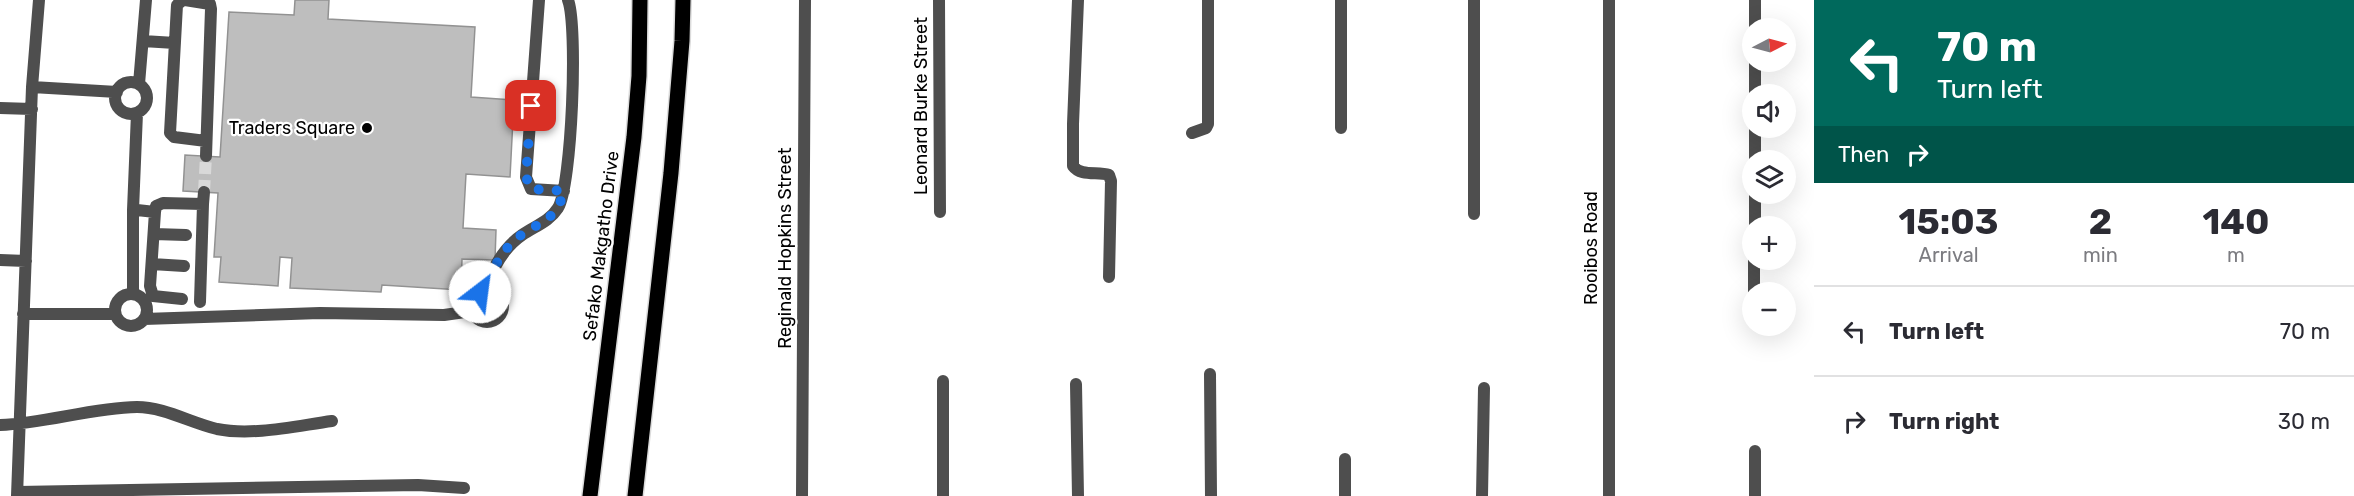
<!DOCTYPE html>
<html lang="en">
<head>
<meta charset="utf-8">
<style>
	:root { --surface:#fff; --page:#f2f2f3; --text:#2b2b33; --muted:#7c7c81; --line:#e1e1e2 }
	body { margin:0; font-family:Rubik,sans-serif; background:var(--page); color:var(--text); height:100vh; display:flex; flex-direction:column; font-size:22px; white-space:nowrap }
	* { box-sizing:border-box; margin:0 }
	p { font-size:20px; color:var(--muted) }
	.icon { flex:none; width:33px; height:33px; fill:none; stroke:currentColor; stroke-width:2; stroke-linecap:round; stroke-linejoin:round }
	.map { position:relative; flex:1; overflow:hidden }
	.drawer { display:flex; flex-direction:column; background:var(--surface); width:540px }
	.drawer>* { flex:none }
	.top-card { background:#00695c; color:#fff; overflow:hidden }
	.needle { width:39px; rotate:84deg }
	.fabs { position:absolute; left:1742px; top:18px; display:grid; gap:12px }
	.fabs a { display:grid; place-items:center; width:54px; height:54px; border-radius:50%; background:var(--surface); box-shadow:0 6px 24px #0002; font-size:30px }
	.pin { position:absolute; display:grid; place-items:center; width:51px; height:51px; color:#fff; margin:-26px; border-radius:12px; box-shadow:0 3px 9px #0006 }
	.me { position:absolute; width:66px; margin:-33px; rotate:30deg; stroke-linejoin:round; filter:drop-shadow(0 0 4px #0008) }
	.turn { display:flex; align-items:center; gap:21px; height:126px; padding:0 24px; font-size:27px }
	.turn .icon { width:78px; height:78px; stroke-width:2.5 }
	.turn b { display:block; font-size:42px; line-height:51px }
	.then { display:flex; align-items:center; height:57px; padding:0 24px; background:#0003; gap:12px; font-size:22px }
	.eta { display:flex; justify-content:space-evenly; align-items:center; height:102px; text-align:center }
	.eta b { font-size:36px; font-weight:700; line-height:42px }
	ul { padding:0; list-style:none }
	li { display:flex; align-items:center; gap:18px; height:90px; padding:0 24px; border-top:2px solid var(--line) }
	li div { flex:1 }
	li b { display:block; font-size:22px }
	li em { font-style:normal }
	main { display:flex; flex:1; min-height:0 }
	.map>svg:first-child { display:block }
</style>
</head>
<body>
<main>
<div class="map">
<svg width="1814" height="496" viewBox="0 0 1814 496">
	<rect width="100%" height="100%" fill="#fff"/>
	<!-- building -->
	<path fill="#bebebe" stroke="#929292" stroke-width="1.5" d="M 295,0 L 329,0 L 328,19 L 475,27 L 471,97 L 514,100 L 510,177 L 466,174 L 463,228 L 496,230 L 495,260 L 462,259 L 461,290 L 382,285 L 381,292 L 290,288 L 292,258 L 280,257 L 278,286 L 219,282 L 221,257 L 214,257 L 218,193 L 183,191 L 185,155 L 220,157 L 229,12 L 294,15 Z"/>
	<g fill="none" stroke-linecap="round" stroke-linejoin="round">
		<!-- minor-tunnel -->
		<path stroke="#d9d9d9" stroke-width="12" stroke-dasharray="12 6" stroke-linecap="butt" d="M 204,192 L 206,156"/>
		<!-- major casing -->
		<g stroke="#dbdbdb" stroke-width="18">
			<path id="major" d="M 590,496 L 634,137 L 639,76 L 640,0
				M 635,496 L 671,173 L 682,41 L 683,0"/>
		</g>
		<!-- minor -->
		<path stroke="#4e4e4e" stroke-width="12" d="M 183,0 L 177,5 L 170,133 L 174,137 L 206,141
			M 185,0 L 210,4 L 211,9 L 206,156
			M 539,0 L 526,177 L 531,189 L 564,191
			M 939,0 L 940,212
			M 1078,0 L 1073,124 L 1073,166 C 1081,177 1098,171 1109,175 L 1111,181 L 1109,277
			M 1609,0 L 1609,496
			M 1755,28 L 1755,0
			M 143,41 L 175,43
			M115 98a16 16 0 1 1 32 0a16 16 0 1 1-32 0Z
			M 139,84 L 146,0
			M 32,87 L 117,92
			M 1755,94 L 1755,62
			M 0,108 L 32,109
			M 1341,128 L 1341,0
			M 1192,133 L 1206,128 L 1208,124 L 1208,0
			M 1755,160 L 1755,128
			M 203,204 L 204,192
			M 137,210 L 155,212 L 150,286 L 153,296 L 182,299
			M 155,212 L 156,206 L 163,203 L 203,204 L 200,302
			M 1474,214 L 1474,0
			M 1755,226 L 1755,194
			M 154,234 L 186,235
			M 0,260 L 26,261
			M 152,264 L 184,266
			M471 306a16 16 0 1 1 32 0a16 16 0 1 1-32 0Z
			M 485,291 C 492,269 503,248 522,235 C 535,226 549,222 558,208 C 572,185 578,26 568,0
			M 1754,292 L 1754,260
			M 133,294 L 133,210 L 137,113
			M115 310a16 16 0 1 1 32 0a16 16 0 1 1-32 0Z
			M 23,314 L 115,314
			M 144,319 L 320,313 L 444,315 L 472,311
			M 1210,374 L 1211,496
			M 943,381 L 943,496
			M 1076,384 L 1078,496
			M 0,425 C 46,423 91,408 137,407 C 164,407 191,423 217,429 C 253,436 295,426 332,421
			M 1755,451 L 1755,496
			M 1345,459 L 1345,496
			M 18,492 L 418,485 L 464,488
			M 17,496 L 32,87 L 39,0
			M 802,496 L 805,0
			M 1482,496 L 1484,388"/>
		<!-- major -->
		<use href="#major" stroke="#000" stroke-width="15"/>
	</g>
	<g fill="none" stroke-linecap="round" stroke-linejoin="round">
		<!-- route -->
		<path stroke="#1a73e8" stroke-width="10" stroke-dasharray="0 18" d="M 480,292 L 485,291 C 491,273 499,255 513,242 C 534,221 555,226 564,191 L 531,189 L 526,177 L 531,106"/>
	</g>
	<!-- markers -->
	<circle fill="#000" stroke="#fff" stroke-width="2" cx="367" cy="128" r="6"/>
	<g text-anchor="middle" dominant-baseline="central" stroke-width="4.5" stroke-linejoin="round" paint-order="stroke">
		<!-- street labels -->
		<g font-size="18" fill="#000" stroke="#fff">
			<text transform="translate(921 106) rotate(-90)">Leonard Burke Street</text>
			<text transform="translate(601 246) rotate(-83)">Sefako Makgatho Drive</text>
			<text transform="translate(785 248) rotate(-90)">Reginald Hopkins Street</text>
			<text transform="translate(1591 248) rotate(-90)">Rooibos Road</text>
		</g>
		<!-- poi labels -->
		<g font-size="18" fill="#000" stroke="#fff" text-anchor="end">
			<text x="355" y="128">Traders Square</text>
		</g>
	</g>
</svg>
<div class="fabs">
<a><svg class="needle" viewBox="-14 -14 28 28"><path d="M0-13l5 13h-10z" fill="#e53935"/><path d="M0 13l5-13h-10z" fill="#7c7c81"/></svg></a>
<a><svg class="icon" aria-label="sound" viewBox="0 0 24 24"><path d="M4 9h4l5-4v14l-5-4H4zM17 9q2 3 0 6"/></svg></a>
<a><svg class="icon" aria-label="layers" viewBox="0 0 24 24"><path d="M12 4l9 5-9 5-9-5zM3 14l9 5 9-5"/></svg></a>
<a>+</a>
<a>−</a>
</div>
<div class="pin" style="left:531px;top:106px;background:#d93025"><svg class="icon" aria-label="arrive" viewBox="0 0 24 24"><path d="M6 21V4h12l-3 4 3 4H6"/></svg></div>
<svg class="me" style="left:480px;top:292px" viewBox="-20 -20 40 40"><circle r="19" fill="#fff"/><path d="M0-13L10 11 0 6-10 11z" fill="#1a73e8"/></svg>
</div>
<section class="drawer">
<div class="top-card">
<div class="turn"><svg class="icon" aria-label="left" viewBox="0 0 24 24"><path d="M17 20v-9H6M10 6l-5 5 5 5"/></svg><div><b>70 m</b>Turn left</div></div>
<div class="then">Then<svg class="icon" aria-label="right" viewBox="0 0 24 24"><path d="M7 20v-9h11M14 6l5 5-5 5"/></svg></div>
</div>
<div class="eta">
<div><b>15:03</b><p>Arrival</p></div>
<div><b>2</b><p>min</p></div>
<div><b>140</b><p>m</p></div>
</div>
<ul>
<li><svg class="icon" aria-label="left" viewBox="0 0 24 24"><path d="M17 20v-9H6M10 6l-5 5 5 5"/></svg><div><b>Turn left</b></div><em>70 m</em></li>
<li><svg class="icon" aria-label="right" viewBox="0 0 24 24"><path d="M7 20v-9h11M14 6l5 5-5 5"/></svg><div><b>Turn right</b></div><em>30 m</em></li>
</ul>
</section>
</main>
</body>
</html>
